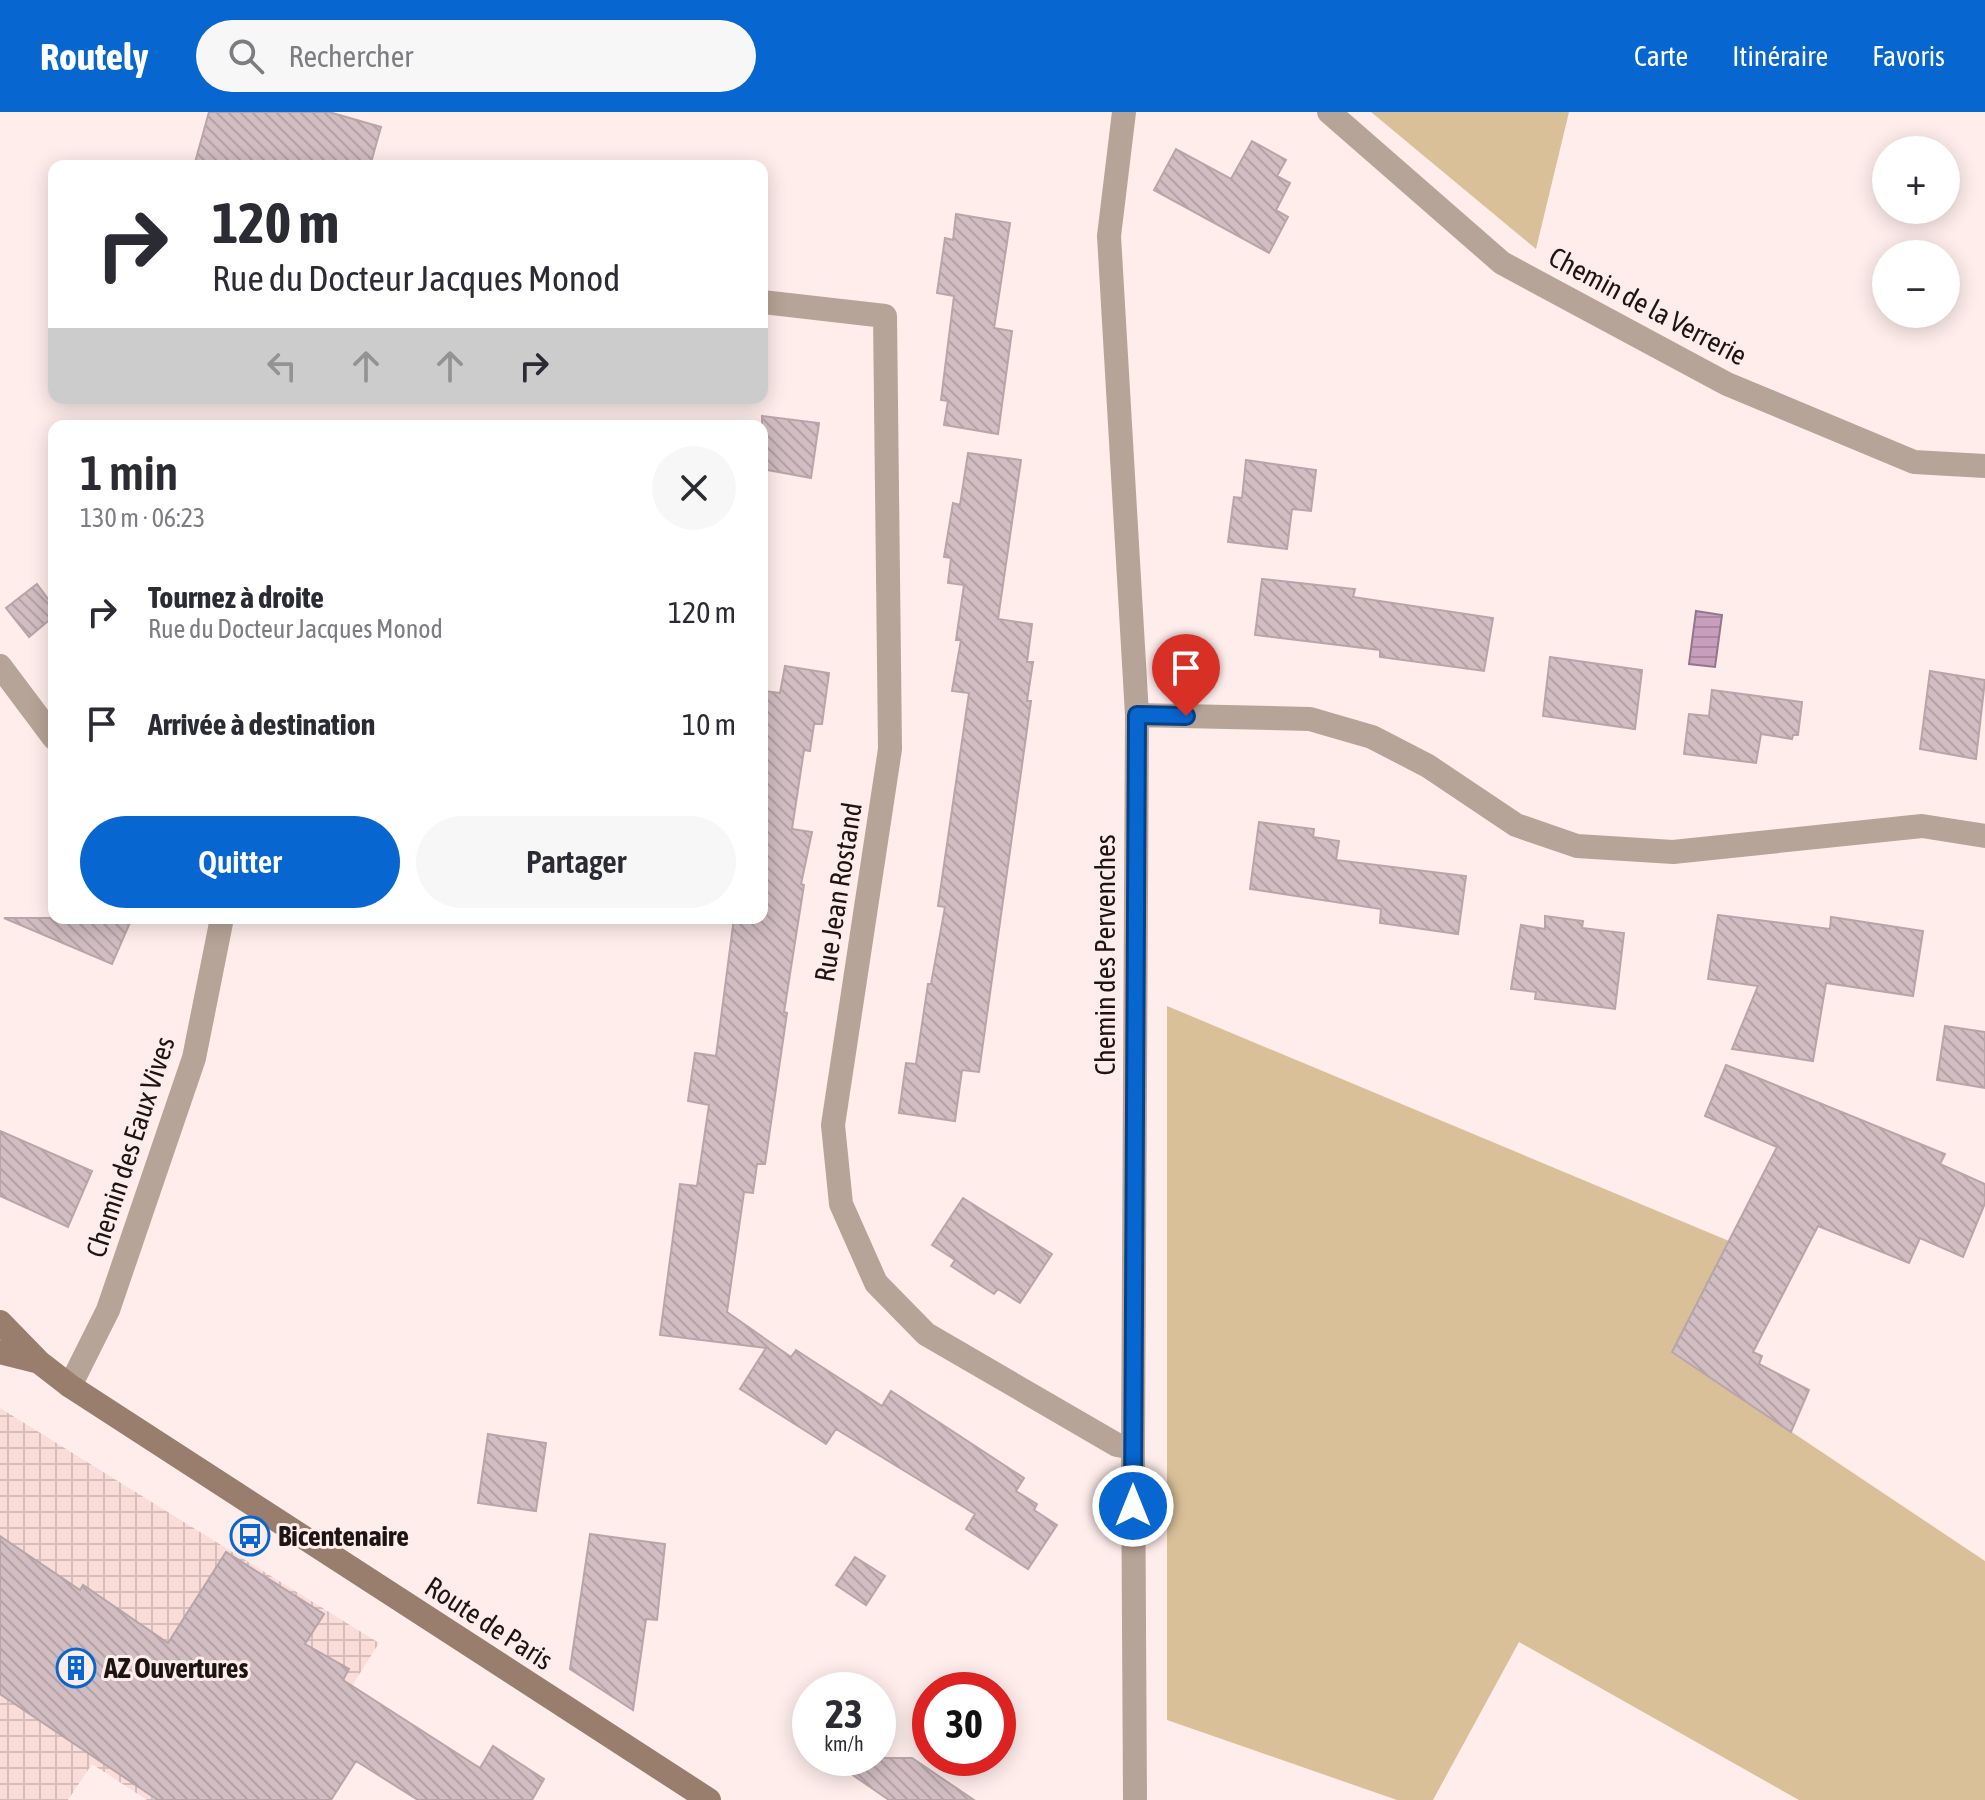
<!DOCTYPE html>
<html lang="fr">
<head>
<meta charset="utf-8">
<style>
	:root { --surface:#fff; --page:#f7f7f7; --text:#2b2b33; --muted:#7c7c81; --accent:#0766cf }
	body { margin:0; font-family:"Asap Condensed",sans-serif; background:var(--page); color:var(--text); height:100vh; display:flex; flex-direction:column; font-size:30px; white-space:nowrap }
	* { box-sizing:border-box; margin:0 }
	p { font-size:26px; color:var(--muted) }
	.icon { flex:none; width:44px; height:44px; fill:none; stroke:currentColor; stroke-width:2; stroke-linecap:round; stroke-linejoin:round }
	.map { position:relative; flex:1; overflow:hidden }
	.panel { position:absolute; left:48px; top:308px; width:720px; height:504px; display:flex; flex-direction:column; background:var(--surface); border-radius:16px; box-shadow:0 4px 20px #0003 }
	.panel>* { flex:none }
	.guide { position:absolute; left:48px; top:48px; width:720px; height:244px; border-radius:16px; box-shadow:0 4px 20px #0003; background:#fff; color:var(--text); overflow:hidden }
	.buttons { position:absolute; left:1872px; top:24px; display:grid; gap:16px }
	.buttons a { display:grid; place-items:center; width:88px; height:88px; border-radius:50%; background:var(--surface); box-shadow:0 4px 20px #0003; font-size:40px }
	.speed { position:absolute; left:792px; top:1560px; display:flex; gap:16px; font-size:40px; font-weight:700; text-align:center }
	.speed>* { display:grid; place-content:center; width:104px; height:104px; border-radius:50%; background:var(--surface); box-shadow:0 4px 20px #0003; line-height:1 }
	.speed small { font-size:20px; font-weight:400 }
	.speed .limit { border:12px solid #d22; background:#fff; color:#111 }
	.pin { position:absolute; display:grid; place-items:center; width:68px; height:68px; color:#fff; margin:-82px -34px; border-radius:50% 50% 50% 0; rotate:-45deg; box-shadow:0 0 8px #0007 }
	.pin .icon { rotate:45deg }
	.me { position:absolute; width:88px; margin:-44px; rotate:0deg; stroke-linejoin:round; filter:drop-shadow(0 0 6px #0008) }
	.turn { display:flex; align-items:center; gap:28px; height:168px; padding:0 32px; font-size:36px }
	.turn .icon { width:104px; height:104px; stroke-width:2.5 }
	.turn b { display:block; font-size:56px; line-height:68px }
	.lanes { display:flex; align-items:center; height:76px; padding:0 32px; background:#0003; justify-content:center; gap:40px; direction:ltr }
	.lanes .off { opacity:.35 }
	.round { display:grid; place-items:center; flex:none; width:84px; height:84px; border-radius:42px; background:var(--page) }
	.summary { display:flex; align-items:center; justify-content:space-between; height:136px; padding:0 32px }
	h1 { font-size:48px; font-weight:600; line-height:60px }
	.action { display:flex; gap:16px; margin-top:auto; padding:16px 32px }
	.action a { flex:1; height:92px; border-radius:48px; background:var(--accent); color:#fff; font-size:32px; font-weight:600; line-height:92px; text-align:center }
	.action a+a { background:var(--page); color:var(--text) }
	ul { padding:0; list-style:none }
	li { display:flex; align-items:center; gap:24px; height:112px; padding:0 32px }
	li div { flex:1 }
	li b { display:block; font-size:30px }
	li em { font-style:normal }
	header { display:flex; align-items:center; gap:48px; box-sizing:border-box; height:112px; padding:0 40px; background:var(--accent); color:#fff }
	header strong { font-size:38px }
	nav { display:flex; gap:44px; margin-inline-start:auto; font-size:28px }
	.search { width:560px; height:72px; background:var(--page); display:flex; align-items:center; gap:20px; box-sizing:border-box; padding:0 28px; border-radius:44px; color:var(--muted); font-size:30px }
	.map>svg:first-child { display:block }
</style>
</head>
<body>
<header>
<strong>Routely</strong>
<div class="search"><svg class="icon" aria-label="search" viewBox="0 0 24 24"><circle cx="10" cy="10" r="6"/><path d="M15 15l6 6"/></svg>Rechercher</div>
<nav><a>Carte</a><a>Itinéraire</a><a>Favoris</a></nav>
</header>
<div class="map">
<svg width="1985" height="1688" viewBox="0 0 1985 1688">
	<defs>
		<pattern id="industrial-grid" width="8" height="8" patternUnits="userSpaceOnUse" patternTransform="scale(2)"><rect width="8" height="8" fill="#faddd9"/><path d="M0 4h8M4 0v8" fill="none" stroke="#d6bdb9"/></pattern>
		<pattern id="water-rules" width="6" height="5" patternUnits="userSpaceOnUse" patternTransform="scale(2)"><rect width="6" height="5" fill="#c79fbd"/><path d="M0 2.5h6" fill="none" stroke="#aa88a2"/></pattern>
		<pattern id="building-back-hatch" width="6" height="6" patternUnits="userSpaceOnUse" patternTransform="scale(2)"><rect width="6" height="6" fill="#d1bdc2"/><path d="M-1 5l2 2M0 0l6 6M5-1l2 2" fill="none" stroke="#b3a2a6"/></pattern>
	</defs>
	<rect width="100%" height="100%" fill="#feedeb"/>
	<!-- industrial -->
	<path fill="url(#industrial-grid)" d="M 0,1296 L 379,1531 L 280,1688 L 147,1688 L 92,1652 L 68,1688 L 0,1688 Z"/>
	<!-- green -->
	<path fill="#d9c098" d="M 1371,0 L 1569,0 L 1536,137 Z
		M 1167,894 L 1729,1129 L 1672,1240 L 1985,1449 L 1985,1688 L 1799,1688 L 1519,1530 L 1433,1688 L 1397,1688 L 1167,1608 Z"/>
	<!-- water -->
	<path fill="url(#water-rules)" stroke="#94768a" stroke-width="2" d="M 1696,499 L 1722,503 L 1715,555 L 1689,552 Z"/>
	<!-- building -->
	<path fill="url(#building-back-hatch)" stroke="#b8a5aa" stroke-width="2" d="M 209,0 L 329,0 L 381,15 L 370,54 L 194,54 Z
		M 1252,29 L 1286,48 L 1277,64 L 1290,71 L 1276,98 L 1288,105 L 1269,141 L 1154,78 L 1176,37 L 1231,67 Z
		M 956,102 L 1010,111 L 994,216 L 1012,219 L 998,322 L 944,313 L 948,289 L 941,288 L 954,184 L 937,181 L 945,126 L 953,128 Z
		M 762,304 L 819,311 L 811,366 L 762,357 Z
		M 968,341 L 1021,348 L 998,507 L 1032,512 L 1027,550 L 1033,550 L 1027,589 L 1031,589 L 979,960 L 962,958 L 955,1009 L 899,1001 L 906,951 L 916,952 L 928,872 L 931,872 L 945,795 L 938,794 L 969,581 L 952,579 L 961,528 L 956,528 L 964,473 L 948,471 L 951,446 L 944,445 L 953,391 L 960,393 Z
		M 1246,348 L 1316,358 L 1311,399 L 1292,397 L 1287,437 L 1228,430 L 1234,385 L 1242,386 Z
		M 1262,467 L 1355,477 L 1353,485 L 1493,506 L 1484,559 L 1380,545 L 1380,538 L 1255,523 Z
		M 37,472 L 54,495 L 54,504 L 29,525 L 6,496 Z
		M 1550,545 L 1642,558 L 1635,617 L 1543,604 Z
		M 785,554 L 829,561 L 822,612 L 814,612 L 810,639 L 804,638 L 792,717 L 812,720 L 801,772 L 804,773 L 784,900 L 787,901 L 765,1052 L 757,1052 L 753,1081 L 744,1080 L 727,1200 L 791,1245 L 796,1238 L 882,1294 L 891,1279 L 1024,1366 L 1016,1379 L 1037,1392 L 1034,1398 L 1057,1413 L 1028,1457 L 966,1417 L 975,1402 L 836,1317 L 826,1332 L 740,1277 L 766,1236 L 660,1223 L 680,1072 L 697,1074 L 709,993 L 688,989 L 695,941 L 716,944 L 734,806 L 762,806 L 762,603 L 765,579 L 780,581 Z
		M 1930,559 L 1985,568 L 1976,647 L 1920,637 Z
		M 1712,578 L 1802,590 L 1798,623 L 1793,623 L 1792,627 L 1761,622 L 1756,651 L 1684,642 L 1689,602 L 1709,604 Z
		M 1259,710 L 1314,717 L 1313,725 L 1339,729 L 1336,748 L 1466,764 L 1458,822 L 1380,811 L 1381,797 L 1250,777 Z
		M 1718,803 L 1830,817 L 1831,805 L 1923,819 L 1913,884 L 1826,871 L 1813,949 L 1732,937 L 1758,874 L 1708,867 Z
		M 1545,804 L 1583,809 L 1582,816 L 1624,821 L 1615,897 L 1535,887 L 1536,880 L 1511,877 L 1521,813 L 1545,817 Z
		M 4,806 L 132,806 L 112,852 Z
		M 1945,914 L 1985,920 L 1985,976 L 1937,968 Z
		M 1726,953 L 1945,1042 L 1940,1052 L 1985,1072 L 1985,1091 L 1963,1145 L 1920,1126 L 1909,1151 L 1818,1114 L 1753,1240 L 1762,1244 L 1759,1252 L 1809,1278 L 1791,1320 L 1672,1240 L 1777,1035 L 1705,1004 Z
		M 0,1019 L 92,1059 L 68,1115 L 0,1084 Z
		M 963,1086 L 1052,1142 L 1020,1191 L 998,1177 L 994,1182 L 951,1154 L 955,1148 L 932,1133 Z
		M 488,1322 L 546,1331 L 536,1399 L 478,1391 Z
		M 590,1422 L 665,1432 L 657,1508 L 646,1507 L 633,1598 L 570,1557 Z
		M 0,1424 L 80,1478 L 83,1473 L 168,1531 L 226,1440 L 324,1502 L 305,1532 L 349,1557 L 343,1568 L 480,1656 L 493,1634 L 544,1667 L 532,1688 L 418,1688 L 356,1649 L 331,1688 L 158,1688 L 0,1582 Z
		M 855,1445 L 885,1464 L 866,1493 L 836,1473 Z
		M 828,1646 L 912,1646 L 974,1688 L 889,1688 Z"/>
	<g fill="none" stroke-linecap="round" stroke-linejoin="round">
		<!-- minor -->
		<path stroke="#b7a498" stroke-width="24" d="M 1124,0 L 1109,124 L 1137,603 L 1133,1336 L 1135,1688
			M 1329,0 L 1502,151 L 1727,272 L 1914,350 L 1985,354
			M 762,190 L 885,204 L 890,637 L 833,1013 L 841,1092 L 876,1171 L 926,1222 L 1117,1333 L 1133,1336
			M 0,554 L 54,626
			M 1137,603 L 1310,607 L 1372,625 L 1428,654 L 1516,713 L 1577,734 L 1673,740 L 1922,714 L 1985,724
			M 70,1274 L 108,1198 L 194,946 L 222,806"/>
		<!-- secondary -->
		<path stroke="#997e6d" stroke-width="24" d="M 0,1210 L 39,1250 L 70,1274 L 709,1688
			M 0,1240 L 39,1250"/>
	</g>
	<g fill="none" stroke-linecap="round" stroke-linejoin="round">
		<!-- route casing -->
		<g stroke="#054287" stroke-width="20">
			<path id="route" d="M 1133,1394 L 1137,603 L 1186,604"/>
		</g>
		<!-- route -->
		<use href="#route" stroke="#0766cf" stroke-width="14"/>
	</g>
	<!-- icons -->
	<defs>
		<g id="bus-ring" transform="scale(2)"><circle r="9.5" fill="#feedeb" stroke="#0766cf" stroke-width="1.5"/><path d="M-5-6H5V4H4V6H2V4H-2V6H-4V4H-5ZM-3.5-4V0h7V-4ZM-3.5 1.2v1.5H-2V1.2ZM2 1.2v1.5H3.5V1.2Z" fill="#0766cf"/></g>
		<g id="building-ring" transform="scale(2)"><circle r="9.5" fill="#feedeb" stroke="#0766cf" stroke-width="1.5"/><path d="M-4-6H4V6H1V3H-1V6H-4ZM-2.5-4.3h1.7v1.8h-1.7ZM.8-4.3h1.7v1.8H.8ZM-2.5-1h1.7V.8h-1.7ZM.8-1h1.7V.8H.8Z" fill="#0766cf"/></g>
	</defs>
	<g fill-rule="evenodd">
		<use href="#bus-ring" x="250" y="1424"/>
		<use href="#building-ring" x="76" y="1556"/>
	</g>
	<g text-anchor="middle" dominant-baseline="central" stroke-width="6" stroke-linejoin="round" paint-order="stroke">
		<!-- street labels -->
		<g font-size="28" fill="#1c1514" stroke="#feedeb">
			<text transform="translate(1648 194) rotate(28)">Chemin de la Verrerie</text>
			<text transform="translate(838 780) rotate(-81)">Rue Jean Rostand</text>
			<text transform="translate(1105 843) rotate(-90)">Chemin des Pervenches</text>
			<text transform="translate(130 1035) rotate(-72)">Chemin des Eaux Vives</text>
			<text transform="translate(489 1511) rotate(33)">Route de Paris</text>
		</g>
		<!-- poi labels -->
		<g font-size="28" font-weight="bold" fill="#1c1514" stroke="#feedeb" text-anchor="start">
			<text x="278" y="1424">Bicentenaire</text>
			<text x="104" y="1556">AZ Ouvertures</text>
		</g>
	</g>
</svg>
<div class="buttons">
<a>+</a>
<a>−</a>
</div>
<div class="speed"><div>23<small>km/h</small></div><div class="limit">30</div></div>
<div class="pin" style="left:1186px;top:604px;background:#d93025"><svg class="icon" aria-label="arrive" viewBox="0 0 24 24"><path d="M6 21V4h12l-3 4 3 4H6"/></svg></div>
<svg class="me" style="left:1133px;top:1394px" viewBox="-20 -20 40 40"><circle r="17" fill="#0766cf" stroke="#fff" stroke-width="3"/><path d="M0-11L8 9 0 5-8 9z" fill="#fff"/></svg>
<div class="guide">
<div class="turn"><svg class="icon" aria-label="right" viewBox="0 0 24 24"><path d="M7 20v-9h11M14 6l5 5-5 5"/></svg><div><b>120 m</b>Rue du Docteur Jacques Monod</div></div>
<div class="lanes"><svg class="icon off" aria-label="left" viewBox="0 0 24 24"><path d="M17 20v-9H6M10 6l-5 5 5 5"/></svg><svg class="icon off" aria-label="ahead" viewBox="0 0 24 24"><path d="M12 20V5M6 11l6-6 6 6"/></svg><svg class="icon off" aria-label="ahead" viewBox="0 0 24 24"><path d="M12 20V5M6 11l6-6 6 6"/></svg><svg class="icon" aria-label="right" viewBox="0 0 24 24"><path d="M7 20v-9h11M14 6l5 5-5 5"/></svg></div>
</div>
<section class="panel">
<div class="summary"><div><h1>1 min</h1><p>130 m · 06:23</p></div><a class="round"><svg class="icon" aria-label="close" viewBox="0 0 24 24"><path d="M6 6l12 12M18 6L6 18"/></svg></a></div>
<ul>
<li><svg class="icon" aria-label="right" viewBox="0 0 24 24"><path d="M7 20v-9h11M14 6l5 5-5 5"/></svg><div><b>Tournez à droite</b><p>Rue du Docteur Jacques Monod</p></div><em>120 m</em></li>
<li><svg class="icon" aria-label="arrive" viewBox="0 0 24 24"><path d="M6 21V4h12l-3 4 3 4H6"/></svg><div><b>Arrivée à destination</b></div><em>10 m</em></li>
</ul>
<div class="action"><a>Quitter</a><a>Partager</a></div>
</section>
</div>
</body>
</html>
